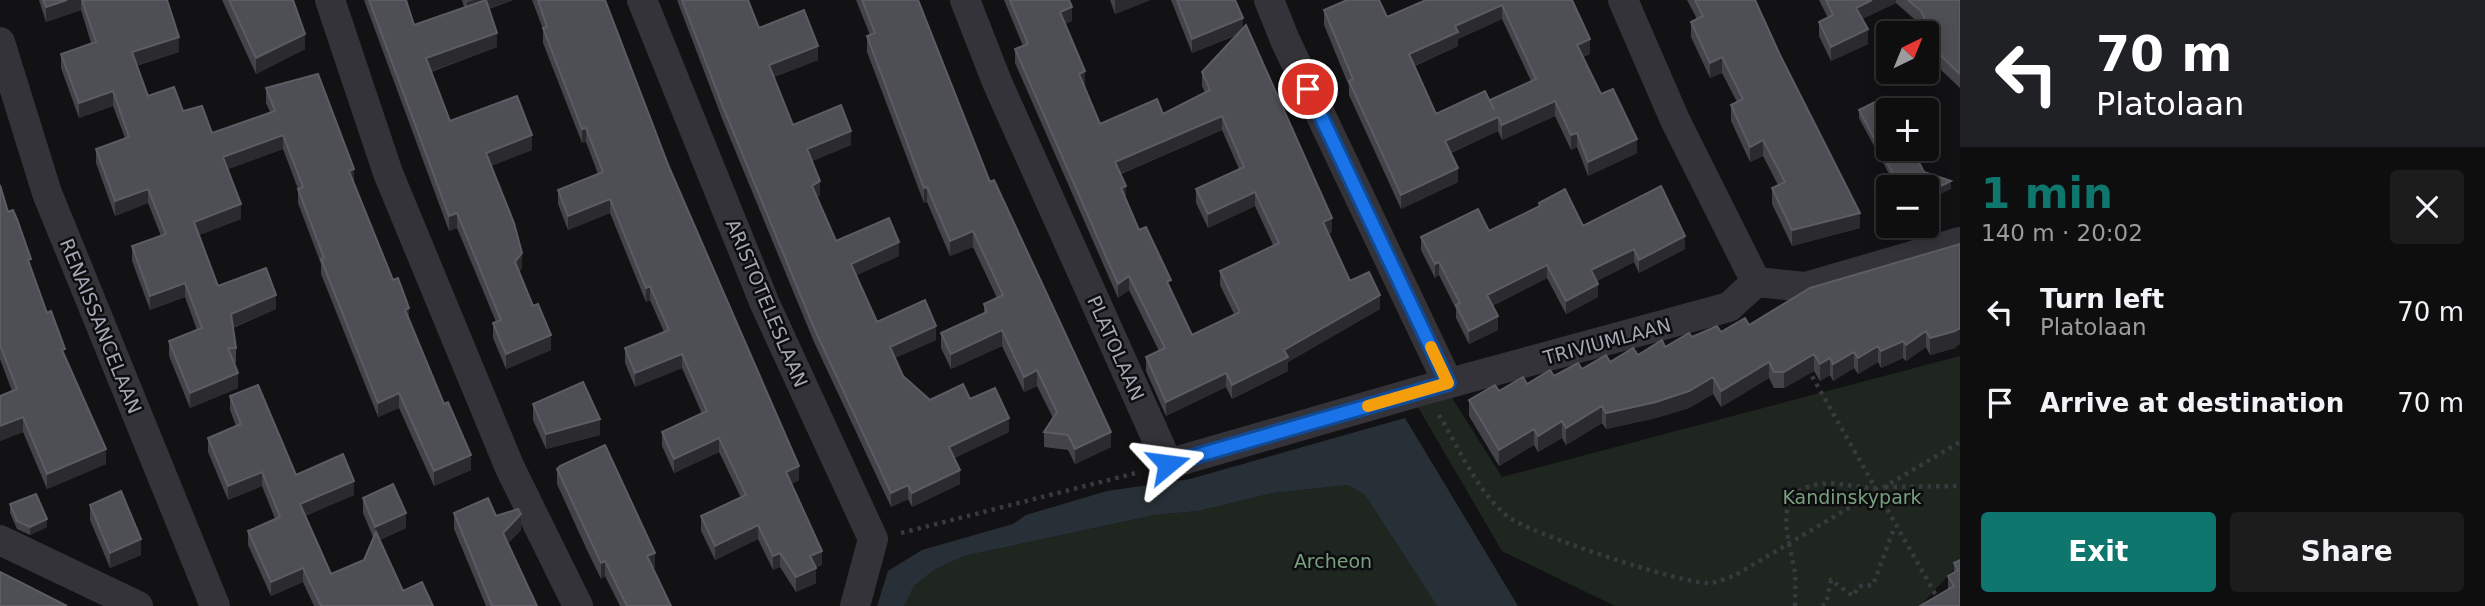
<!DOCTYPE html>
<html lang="en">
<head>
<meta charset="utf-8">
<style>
	:root { --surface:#0e0e0f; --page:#1c1c1d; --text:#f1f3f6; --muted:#9b9c9e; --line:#2e2e2f; --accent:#0f766e }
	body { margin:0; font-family:"DejaVu Sans",sans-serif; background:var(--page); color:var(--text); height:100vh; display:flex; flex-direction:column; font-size:26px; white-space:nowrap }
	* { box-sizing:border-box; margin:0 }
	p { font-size:23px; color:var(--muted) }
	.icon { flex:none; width:38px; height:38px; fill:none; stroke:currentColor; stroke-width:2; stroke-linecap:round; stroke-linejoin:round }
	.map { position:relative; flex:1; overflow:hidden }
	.sheet { display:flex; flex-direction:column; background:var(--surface); width:525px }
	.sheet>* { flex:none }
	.top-card { background:#202124; color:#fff; overflow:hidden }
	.needle { width:46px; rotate:43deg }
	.tools { position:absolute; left:1876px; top:21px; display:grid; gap:14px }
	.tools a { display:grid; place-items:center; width:63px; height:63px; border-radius:7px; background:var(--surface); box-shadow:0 4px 18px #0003,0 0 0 2px var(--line); font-size:35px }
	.pin { position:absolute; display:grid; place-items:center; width:60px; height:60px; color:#fff; margin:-30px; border:4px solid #fff; border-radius:50%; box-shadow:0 2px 7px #0007 }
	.me { position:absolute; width:77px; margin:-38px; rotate:74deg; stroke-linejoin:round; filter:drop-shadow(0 0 5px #0008) }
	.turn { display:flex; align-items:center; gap:24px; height:147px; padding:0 21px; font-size:32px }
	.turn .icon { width:91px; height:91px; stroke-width:2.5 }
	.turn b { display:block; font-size:49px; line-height:60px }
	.round { display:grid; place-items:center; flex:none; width:74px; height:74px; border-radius:7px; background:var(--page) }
	.head { display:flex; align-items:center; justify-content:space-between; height:119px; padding:0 21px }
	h1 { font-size:42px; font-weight:700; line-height:52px; color:var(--accent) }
	.button { display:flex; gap:14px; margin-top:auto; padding:14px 21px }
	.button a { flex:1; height:80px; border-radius:7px; background:var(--accent); color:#fff; font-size:28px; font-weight:700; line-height:80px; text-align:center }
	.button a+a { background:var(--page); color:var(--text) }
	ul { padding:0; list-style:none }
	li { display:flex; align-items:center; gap:21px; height:91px; padding:0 21px }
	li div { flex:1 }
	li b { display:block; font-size:26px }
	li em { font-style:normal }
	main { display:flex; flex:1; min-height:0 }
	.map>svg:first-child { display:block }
</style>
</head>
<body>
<main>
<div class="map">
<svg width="1960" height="606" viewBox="0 0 1960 606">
	<rect width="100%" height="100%" fill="#121214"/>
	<!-- green -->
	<path fill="#1e261f" d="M 1960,356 L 1960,563 L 1920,606 L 1615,606 L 1502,551 L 1415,402 L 1449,393 L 1502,477 Z
		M 1348,485 L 1365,495 L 1437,606 L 904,606 L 914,586 L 934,570 L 964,556 L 1155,515 L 1198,511 L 1273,493 Z"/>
	<!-- water -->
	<path fill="#283037" d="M 1405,418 L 1518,606 L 1437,606 L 1365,495 L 1348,485 L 1273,493 L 1198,511 L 1155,515 L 964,556 L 934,570 L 914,586 L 904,606 L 877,606 L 888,571 L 922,550 L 1013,524 L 1026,515 L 1107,491 L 1190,479 Z"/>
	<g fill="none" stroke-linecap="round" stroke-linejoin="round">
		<!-- path -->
		<path stroke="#393a40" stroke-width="4.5" stroke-dasharray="3.5 5" stroke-linecap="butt" d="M 1808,369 L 1942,606
			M 1439,415 C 1459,448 1477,491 1507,516 C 1527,533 1682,584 1708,583 C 1717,583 1726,578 1734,576 L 1960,442
			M 1885,487 L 1960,486
			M 901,533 L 1140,472
			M 1795,606 C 1795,595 1796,584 1795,573 C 1790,540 1768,490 1821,484 C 1839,482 1858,488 1876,488
			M 1822,606 L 1826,604 L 1831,580 L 1853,596 L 1859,586 L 1873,585 L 1895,526"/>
		<!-- street -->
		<path stroke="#333339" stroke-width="30" d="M 330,0 L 388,173 L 510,468 L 578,606
			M 642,0 L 765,304 L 873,539 L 855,606
			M 965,0 L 997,82 L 1168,464 L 1424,390 L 1729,307 L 1756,282 L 1806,287 L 1960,242
			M 1269,0 L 1285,40 L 1448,383
			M 1623,0 L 1675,120 L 1756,282
			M 0,42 L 47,193 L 215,606
			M 0,540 L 138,606"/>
	</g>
	<!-- wall -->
	<path fill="#434349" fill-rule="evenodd" d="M 39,0 L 167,0 L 179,52 L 136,66 L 148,96 L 183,111 L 212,133 L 270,112 L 266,103 L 266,88 L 354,183 L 393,280 L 471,470 L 434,486 L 399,408 L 378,417 L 321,274 L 321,264 L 298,203 L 298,189 L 283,149 L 228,169 L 241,219 L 199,235 L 218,286 L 276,309 L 233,328 L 236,348 L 236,363 L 234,363 L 238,388 L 190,408 L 169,356 L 169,341 L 197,330 L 185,297 L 150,310 L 132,261 L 132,246 L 161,236 L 148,203 L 115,216 L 96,163 L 96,149 L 125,138 L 113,106 L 79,118 L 61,68 L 61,54 L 91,43 L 81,10 L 46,22 Z
		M 222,0 L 293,0 L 305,49 L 256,74 Z
		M 364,0 L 406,0 L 414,25 L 464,7 L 462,0 L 513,0 L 489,9 L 497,47 L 431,72 L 450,121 L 532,150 L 491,166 L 522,268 L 519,272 L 551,350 L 506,369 L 493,338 L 493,323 L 496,322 L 457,228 L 449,231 Z
		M 532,0 L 605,0 L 669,167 L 799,480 L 791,484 L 822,565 L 815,568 L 816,583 L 796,592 L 780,567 L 773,570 L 758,539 L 715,560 L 701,531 L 701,516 L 741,498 L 719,452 L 674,473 L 662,446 L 662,432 L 702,414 L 682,368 L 635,387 L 625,363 L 625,348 L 664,332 L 650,300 L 646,302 L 610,213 L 568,230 L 558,204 L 558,190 L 598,174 L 586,142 L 582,143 L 543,43 L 543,29 Z
		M 677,0 L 748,0 L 759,28 L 818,60 L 774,77 L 793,125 L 851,145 L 812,161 L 820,195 L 817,197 L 836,241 L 899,256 L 856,275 L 877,322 L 936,340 L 895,358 L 903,376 L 930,400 L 970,399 L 1009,432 L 954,458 L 960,484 L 912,507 L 908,499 L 891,507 L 814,342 L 723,121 Z
		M 856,0 L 918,0 L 990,182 L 1111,447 L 1075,464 L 1068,450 L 1044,447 L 1044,432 L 1053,418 L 1037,386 L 1024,392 L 1002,346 L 951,369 L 941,348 L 941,333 L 984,313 L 984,304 L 997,298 L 973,247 L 950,256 L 927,202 L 924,203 L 867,52 L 867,36 L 870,35 Z
		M 1004,0 L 1069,0 L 1072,21 L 1065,24 L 1085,85 L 1084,86 L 1100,124 L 1163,114 L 1205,93 L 1202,86 L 1202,72 L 1237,35 L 1192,53 L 1171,0 L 1235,0 L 1243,28 L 1332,232 L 1328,234 L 1350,281 L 1380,309 L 1288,362 L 1288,371 L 1232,399 L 1226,387 L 1166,416 L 1146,371 L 1146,357 L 1159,351 L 1129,290 L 1118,298 L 1015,63 L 1015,49 L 1023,46 ZM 1222,130 L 1239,169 L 1196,189 L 1196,203 L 1208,228 L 1255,206 L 1273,245 L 1220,271 L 1220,285 L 1234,314 L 1192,335 L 1171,290 L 1139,230 L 1126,200 L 1121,174 Z
		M 1110,0 L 1150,0 L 1115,14 Z
		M 1426,0 L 1572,0 L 1590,54 L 1583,57 L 1601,94 L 1637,153 L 1588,176 L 1577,147 L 1571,150 L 1555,116 L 1502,140 L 1498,131 L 1451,153 L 1458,182 L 1401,209 L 1349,95 L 1349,86 L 1324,25 L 1324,10 L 1387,17 ZM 1502,19 L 1531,81 L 1490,100 L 1436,114 L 1415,66 L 1458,46 L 1458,39 Z
		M 1687,0 L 1755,0 L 1860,228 L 1792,246 L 1772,204 L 1772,188 L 1778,185 L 1763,156 L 1750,162 L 1731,121 L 1731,105 L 1737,102 L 1722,73 L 1710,78 L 1691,37 L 1691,22 L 1697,19 Z
		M 1819,0 L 1960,0 L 1960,88 L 1942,71 L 1927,38 L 1927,33 L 1925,33 L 1921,25 L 1896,3 L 1862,19 L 1868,44 L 1831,61 L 1819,36 L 1819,22 L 1828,18 Z
		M 1859,110 L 1924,172 L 1951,189 L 1927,187 L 1896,187 L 1859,118 Z
		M 0,185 L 8,212 L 106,464 L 47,489 L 23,432 L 0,441 L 0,396 L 12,391 L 0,359 Z
		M 1539,203 L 1583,226 L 1685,249 L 1639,273 L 1634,262 L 1597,281 L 1598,297 L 1566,314 L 1547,278 L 1492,306 L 1498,330 L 1469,344 L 1456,318 L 1456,309 L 1439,275 L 1435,278 L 1421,250 L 1421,237 L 1489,231 L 1539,207 Z
		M 1960,244 L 1955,348 L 1930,355 L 1926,347 L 1906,361 L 1903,358 L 1881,368 L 1878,362 L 1858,374 L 1854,368 L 1833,381 L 1830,375 L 1820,381 L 1814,371 L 1784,388 L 1774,388 L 1769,378 L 1721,407 L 1713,394 L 1689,408 L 1656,418 L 1606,429 L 1602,423 L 1566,445 L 1562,438 L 1538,452 L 1534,445 L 1499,466 L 1469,416 L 1469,400 L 1499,391 L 1665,347 L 1692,337 L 1721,332 L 1749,325 Z
		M 230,396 L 296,475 L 354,495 L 305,516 L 331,574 L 364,560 L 373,537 L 363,513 L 363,498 L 406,528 L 380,540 L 403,591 L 433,606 L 314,606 L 303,582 L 271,596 L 248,545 L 248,531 L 275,519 L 262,486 L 228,500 L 208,452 L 208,438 L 236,426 L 230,410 Z
		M 533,404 L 600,435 L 546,449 L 533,420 Z
		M 557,469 L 655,568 L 653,569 L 671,606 L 620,606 L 605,576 L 601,579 L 586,548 L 557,484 Z
		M 10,504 L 47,527 L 30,535 L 17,529 L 10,513 Z
		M 90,505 L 141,555 L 110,568 L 90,520 Z
		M 454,513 L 496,516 L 521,530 L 508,543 L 537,606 L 486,606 L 454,529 Z
		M 1960,560 L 1960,606 L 1948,589 L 1948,576 L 1954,572 L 1954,563 Z"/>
	<!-- shaded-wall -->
	<path fill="#2b2b2f" d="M 67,0 L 81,0 L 81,10 L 46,22 L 46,7 Z
		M 474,0 L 513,0 L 467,16 L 467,2 Z
		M 1115,0 L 1150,0 L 1115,14 Z
		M 1872,0 L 1896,0 L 1896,3 L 1856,22 L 1856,8 Z
		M 1502,5 L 1502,19 L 1458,39 L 1458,46 L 1409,68 L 1409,54 L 1455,26 Z
		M 1072,7 L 1072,21 L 1060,26 L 1060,12 Z
		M 1243,18 L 1243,32 L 1192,53 L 1192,39 Z
		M 1868,29 L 1868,44 L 1831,61 L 1831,47 Z
		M 497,33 L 497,47 L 426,73 L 426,58 Z
		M 305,34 L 305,49 L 256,74 L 256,58 Z
		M 179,37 L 179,52 L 132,67 L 132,52 Z
		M 1590,39 L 1590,54 L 1577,59 L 1577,45 Z
		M 818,46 L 818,60 L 769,79 L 769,65 Z
		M 1722,57 L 1722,73 L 1710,78 L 1710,63 Z
		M 1085,71 L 1085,85 L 1079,88 L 1079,74 Z
		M 113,91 L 113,106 L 79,118 L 79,103 Z
		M 1555,101 L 1555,116 L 1502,140 L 1502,125 Z
		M 1222,116 L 1222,130 L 1115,176 L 1115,162 Z
		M 1498,117 L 1498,131 L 1445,155 L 1445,141 Z
		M 586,128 L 586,142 L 582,143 L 582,129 Z
		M 851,131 L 851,145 L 807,163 L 807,149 Z
		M 1577,133 L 1577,147 L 1571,150 L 1571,135 Z
		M 283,135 L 283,149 L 223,171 L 223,157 Z
		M 532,135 L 532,150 L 486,168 L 486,153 Z
		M 1637,139 L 1637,153 L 1588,176 L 1588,162 Z
		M 1763,140 L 1763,156 L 1750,162 L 1750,147 Z
		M 1458,168 L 1458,182 L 1401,209 L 1401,195 Z
		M 354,169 L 354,184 L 349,171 Z
		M 820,181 L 820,195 L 812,199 L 812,186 Z
		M 1951,181 L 1951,189 L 1927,201 L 1927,193 Z
		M 1126,186 L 1126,200 L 1121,188 Z
		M 927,187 L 927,202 L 924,203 L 924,188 Z
		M 148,189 L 148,203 L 115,216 L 115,201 Z
		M 1255,192 L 1255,206 L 1208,228 L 1208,214 Z
		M 610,199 L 610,213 L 568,230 L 568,216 Z
		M 241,204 L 241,219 L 194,237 L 194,222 Z
		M 457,213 L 457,228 L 449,231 L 449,216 Z
		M 1860,213 L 1860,228 L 1792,246 L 1792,230 Z
		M 1332,218 L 1332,232 L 1323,236 L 1323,222 Z
		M 973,231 L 973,247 L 950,256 L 950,241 Z
		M 1685,236 L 1685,249 L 1639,273 L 1639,260 Z
		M 899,242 L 899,256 L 851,278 L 851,264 Z
		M 1634,249 L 1634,262 L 1591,284 L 1591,270 Z
		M 522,253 L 522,268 L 515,277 L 515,262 Z
		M 1439,262 L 1439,275 L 1435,278 L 1435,264 Z
		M 1547,265 L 1547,278 L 1487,308 L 1487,295 Z
		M 1129,276 L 1129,290 L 1118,298 L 1118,284 Z
		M 185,283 L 185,297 L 150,310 L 150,296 Z
		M 1598,284 L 1598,297 L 1566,314 L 1566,301 Z
		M 650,286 L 650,300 L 646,302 L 646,288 Z
		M 276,295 L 276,309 L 231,328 L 231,314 Z
		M 1380,295 L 1380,309 L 1288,362 L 1288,371 L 1232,399 L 1232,385 L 1284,350 Z
		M 409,308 L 409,323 L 405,310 Z
		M 1498,316 L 1498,330 L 1469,344 L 1469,331 Z
		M 936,326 L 936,340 L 890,360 L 890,347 Z
		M 1960,328 L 1960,344 L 1955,348 L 1930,355 L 1930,338 Z
		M 1002,330 L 1002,346 L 951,369 L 951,354 Z
		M 1926,331 L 1926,347 L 1906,361 L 1906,345 Z
		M 551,335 L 551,350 L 506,369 L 506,354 Z
		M 1903,341 L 1903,358 L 1881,368 L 1881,351 Z
		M 1878,346 L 1878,362 L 1858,374 L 1858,358 Z
		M 1854,352 L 1854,368 L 1833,381 L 1833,364 Z
		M 682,354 L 682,368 L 635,387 L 635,373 Z
		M 1814,354 L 1814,371 L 1784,388 L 1784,372 Z
		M 1830,358 L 1830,375 L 1820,381 L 1820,364 Z
		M 1769,362 L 1769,378 L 1721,407 L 1721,391 Z
		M 1037,370 L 1037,386 L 1024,392 L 1024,377 Z
		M 238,373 L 238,388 L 190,408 L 190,393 Z
		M 1226,373 L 1226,387 L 1166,416 L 1166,402 Z
		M 1713,377 L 1713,394 L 1689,408 L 1656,418 L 1606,429 L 1606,413 Z
		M 399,393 L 399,408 L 378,417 L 378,403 Z
		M 1602,406 L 1602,423 L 1566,445 L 1566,428 Z
		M 23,417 L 23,432 L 0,441 L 0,426 Z
		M 1009,418 L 1009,432 L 949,461 L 949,447 Z
		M 600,419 L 600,435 L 546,449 L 546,434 Z
		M 1562,421 L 1562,438 L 1538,452 L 1538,436 Z
		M 1534,429 L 1534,445 L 1499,466 L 1499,450 Z
		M 1111,432 L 1111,447 L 1075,464 L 1075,449 Z
		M 719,438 L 719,452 L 674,473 L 674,459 Z
		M 106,449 L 106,464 L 47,489 L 47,474 Z
		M 471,455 L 471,470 L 434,486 L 434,471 Z
		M 799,466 L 799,480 L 786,486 L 786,472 Z
		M 960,470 L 960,484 L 912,507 L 912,493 Z
		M 262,472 L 262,486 L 228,500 L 228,486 Z
		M 354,481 L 354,495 L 300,518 L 300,504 Z
		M 908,485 L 908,499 L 891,507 L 891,493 Z
		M 406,513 L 406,528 L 375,542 L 375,527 Z
		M 521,514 L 521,530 L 503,548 L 503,533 Z
		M 47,519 L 47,527 L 30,535 L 30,527 Z
		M 758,525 L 758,539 L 715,560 L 715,546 Z
		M 141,539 L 141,555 L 110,568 L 110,553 Z
		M 822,551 L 822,565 L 810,571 L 810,556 Z
		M 655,553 L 655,568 L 647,572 L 647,556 Z
		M 780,553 L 780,567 L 773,570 L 773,556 Z
		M 605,561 L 605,576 L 601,579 L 601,563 Z
		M 303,568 L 303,582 L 271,596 L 271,582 Z
		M 816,568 L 816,583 L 796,592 L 796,577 Z"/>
	<!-- building -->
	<path fill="#4e4e55" stroke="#5b5c64" stroke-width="2" fill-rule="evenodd" d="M 43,0 L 67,0 L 46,7 Z
		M 82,0 L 167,0 L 179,37 L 132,52 L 148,96 L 174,87 L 183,111 L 202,106 L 212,133 L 275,111 L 266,88 L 318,74 L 354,169 L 349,171 L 393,280 L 398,278 L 409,308 L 405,310 L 444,404 L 448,402 L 471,455 L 434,471 L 399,393 L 378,403 L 321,259 L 324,258 L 298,189 L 303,187 L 283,135 L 223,157 L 241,204 L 194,222 L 218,286 L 266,268 L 276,295 L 231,314 L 236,348 L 228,348 L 238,373 L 190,393 L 169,341 L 202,328 L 185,283 L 150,296 L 132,246 L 166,234 L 148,189 L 115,201 L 96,149 L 129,137 L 113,91 L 79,103 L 61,54 L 96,42 Z
		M 229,0 L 293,0 L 305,34 L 256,58 Z
		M 369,0 L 406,0 L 414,25 L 486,0 L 497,33 L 426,58 L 450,121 L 517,96 L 532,135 L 486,153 L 514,223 L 522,253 L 515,262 L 533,306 L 538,304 L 551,335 L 506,354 L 493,323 L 501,320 L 457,213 L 449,216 Z
		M 538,0 L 605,0 L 669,167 L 799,466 L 786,472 L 822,551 L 810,556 L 816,568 L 796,577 L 780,553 L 773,556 L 758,525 L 715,546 L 701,516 L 746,495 L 719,438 L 674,459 L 662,432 L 707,411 L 682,354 L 635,373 L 625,348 L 669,330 L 650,286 L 646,288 L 610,199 L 568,216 L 558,190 L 603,172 L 586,128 L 582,129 L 543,28 L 547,27 Z
		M 682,0 L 748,0 L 759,28 L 804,10 L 818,46 L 769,65 L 793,125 L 841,105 L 851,131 L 807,149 L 820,181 L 812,186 L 836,241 L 889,218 L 899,242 L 851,264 L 877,322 L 925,300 L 936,326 L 890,347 L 903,376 L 930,400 L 963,384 L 970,399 L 995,388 L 1009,418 L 949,447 L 960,470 L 912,493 L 908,485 L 891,493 L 814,328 L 723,107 Z
		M 862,0 L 918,0 L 990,182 L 994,180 L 1111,432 L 1075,449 L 1068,435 L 1044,432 L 1057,412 L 1037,370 L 1024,377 L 1002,330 L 951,354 L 941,333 L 987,312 L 984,304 L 1003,295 L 973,231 L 950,241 L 927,187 L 924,188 L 867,36 L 875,33 Z
		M 1010,0 L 1069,0 L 1072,7 L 1060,12 L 1085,71 L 1079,74 L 1100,124 L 1157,99 L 1163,114 L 1210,90 L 1202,72 L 1246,25 L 1332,218 L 1323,222 L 1350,281 L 1369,272 L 1380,295 L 1284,350 L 1288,357 L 1232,385 L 1226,373 L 1166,402 L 1146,357 L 1165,348 L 1129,276 L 1118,284 L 1015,49 L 1028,44 ZM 1222,116 L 1244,167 L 1196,189 L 1208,214 L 1255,192 L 1279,243 L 1220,271 L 1240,312 L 1192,335 L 1167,282 L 1171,280 L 1146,227 L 1139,230 L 1121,188 L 1126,186 L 1115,162 Z
		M 1177,0 L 1235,0 L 1243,18 L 1192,39 Z
		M 1347,0 L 1379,0 L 1387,17 L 1426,0 L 1572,0 L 1590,39 L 1577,45 L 1601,94 L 1613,89 L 1637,139 L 1588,162 L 1577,133 L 1571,135 L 1555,101 L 1502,125 L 1498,117 L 1445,141 L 1458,168 L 1401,195 L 1349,81 L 1353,79 L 1324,10 ZM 1502,5 L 1536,79 L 1490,100 L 1494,110 L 1485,91 L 1436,114 L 1409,54 L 1458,32 L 1455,26 Z
		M 1695,0 L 1755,0 L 1780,55 L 1860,213 L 1792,230 L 1772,188 L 1785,182 L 1763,140 L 1750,147 L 1731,105 L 1743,99 L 1722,57 L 1710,63 L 1691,22 L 1703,16 Z
		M 1826,0 L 1872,0 L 1856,8 L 1868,29 L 1831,47 L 1819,22 L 1833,15 Z
		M 1908,0 L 1960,0 L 1960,74 L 1942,57 L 1921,11 Z
		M 1885,97 L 1892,110 L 1888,110 L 1888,149 L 1912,149 L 1924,172 L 1951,181 L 1927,193 L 1927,187 L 1900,187 L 1859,110 Z
		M 0,185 L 8,212 L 13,210 L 17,219 L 31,259 L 28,260 L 47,313 L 51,311 L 65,349 L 62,350 L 106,449 L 47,474 L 23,417 L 0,426 L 0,396 L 17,389 L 0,345 Z
		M 1661,186 L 1685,236 L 1639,260 L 1634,249 L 1591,270 L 1598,284 L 1566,301 L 1547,265 L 1487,295 L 1498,316 L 1469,331 L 1456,305 L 1460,303 L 1439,262 L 1435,264 L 1421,237 L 1478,209 L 1489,231 L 1540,206 L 1539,203 L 1565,189 L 1583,226 Z
		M 1960,244 L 1960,328 L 1955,331 L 1930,338 L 1926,331 L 1906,345 L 1903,341 L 1881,351 L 1878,346 L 1858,358 L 1854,352 L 1833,364 L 1830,358 L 1820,364 L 1814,354 L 1784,372 L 1774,372 L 1769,362 L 1721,391 L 1713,377 L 1689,391 L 1656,402 L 1606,413 L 1602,406 L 1566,428 L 1562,421 L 1538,436 L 1534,429 L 1499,450 L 1469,400 L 1495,385 L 1499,391 L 1523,377 L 1527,384 L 1550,370 L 1554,376 L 1578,363 L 1582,369 L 1606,355 L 1610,362 L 1633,348 L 1638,355 L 1662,340 L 1665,347 L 1689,333 L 1692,337 L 1717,326 L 1721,332 L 1745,318 L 1749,325 L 1810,288 Z
		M 583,382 L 600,419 L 546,434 L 533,404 Z
		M 258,385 L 296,475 L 343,454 L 354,481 L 300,504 L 331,574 L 364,560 L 376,532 L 403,591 L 422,582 L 433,606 L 321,606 L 303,568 L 271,582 L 248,531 L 280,517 L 262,472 L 228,486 L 208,438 L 241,424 L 230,396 Z
		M 605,445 L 655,553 L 647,556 L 671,606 L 627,606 L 605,561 L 601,563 L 557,469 L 560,466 Z
		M 393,484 L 406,513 L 375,527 L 363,498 Z
		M 121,491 L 141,539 L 110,553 L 90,505 Z
		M 36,494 L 47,519 L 30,527 L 17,521 L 10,504 Z
		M 488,498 L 496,516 L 518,509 L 521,514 L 503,533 L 537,606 L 492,606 L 454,513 Z
		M 1960,560 L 1960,606 L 1920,606 L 1954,586 L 1948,576 L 1958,570 L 1954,563 Z
		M 0,572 L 67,606 L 0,606 Z"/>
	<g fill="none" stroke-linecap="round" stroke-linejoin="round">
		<!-- route casing -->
		<g stroke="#114b97" stroke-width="18">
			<path id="route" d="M 1168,464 L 1448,383 L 1308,89"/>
		</g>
		<!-- route -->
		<use href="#route" stroke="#1a73e8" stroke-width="12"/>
		<!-- slow -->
		<path stroke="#f59e0b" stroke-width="12" d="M 1368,406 L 1448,383 L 1431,347"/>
	</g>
	<g text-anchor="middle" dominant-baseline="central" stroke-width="5" stroke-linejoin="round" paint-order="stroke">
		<!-- street labels -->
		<g font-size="19" fill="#a3a7b5" stroke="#0d0d0f">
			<text transform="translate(767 303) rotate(67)">ARISTOTELESLAAN</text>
			<text transform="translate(101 326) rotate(68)">RENAISSANCELAAN</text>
			<text transform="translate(1607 341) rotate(-15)">TRIVIUMLAAN</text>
			<text transform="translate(1116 348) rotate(66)">PLATOLAAN</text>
		</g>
		<!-- park labels -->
		<g font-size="19" fill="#79a07e" stroke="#0d0d0f">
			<text x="1852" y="497">Kandinskypark</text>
			<text x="1333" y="561">Archeon</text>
		</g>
	</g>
</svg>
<div class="tools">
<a><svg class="needle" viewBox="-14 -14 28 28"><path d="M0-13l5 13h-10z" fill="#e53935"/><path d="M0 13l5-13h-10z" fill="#9b9c9e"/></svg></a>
<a>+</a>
<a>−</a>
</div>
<div class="pin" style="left:1308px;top:89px;background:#d93025"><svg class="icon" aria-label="arrive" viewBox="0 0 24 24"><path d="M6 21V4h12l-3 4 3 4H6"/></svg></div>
<svg class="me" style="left:1168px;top:464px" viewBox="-20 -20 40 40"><path d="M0-17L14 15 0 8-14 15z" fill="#1a73e8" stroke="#fff" stroke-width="4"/></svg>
</div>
<section class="sheet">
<div class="top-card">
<div class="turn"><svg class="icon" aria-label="left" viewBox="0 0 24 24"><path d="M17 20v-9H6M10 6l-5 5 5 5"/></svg><div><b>70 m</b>Platolaan</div></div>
</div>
<div class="head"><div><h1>1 min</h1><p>140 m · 20:02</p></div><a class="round"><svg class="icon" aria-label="close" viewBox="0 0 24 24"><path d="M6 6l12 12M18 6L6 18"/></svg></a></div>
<ul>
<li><svg class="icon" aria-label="left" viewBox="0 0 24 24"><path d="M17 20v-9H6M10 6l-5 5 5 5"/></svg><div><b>Turn left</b><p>Platolaan</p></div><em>70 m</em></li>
<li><svg class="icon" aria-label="arrive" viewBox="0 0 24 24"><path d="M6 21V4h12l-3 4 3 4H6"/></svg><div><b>Arrive at destination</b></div><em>70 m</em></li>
</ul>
<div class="button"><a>Exit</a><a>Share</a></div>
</section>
</main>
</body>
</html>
